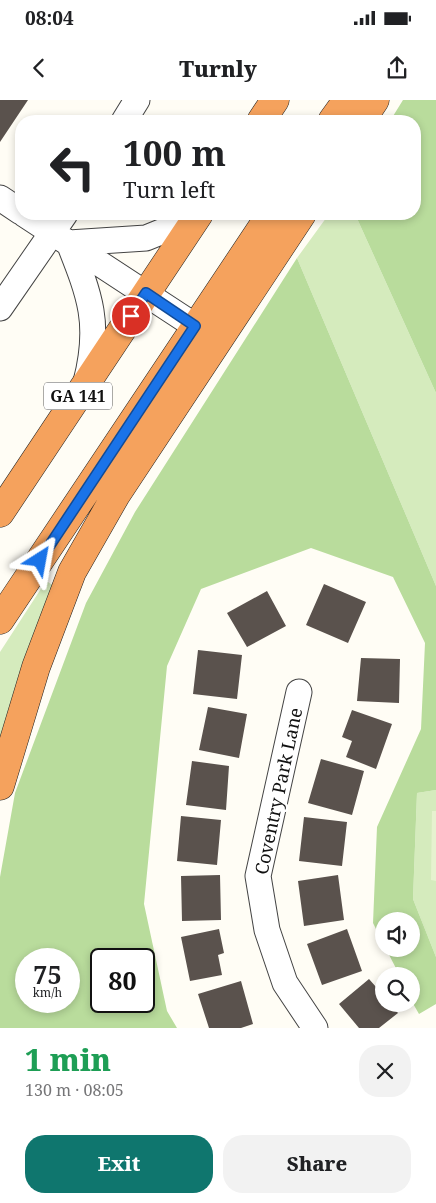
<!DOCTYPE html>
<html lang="en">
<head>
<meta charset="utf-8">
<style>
	:root { --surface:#fff; --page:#f2f2f2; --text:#202124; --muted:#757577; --accent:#0f766e }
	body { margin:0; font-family:"Noto Serif",serif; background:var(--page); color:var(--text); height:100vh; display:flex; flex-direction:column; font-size:19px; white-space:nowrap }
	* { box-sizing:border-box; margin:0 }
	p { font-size:16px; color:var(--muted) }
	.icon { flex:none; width:28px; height:28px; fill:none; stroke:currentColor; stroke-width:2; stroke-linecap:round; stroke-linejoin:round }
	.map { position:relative; height:928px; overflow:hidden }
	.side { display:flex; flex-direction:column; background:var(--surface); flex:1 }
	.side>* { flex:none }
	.guide { position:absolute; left:15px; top:15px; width:406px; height:105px; border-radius:20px; box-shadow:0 2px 8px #0003; background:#fff; color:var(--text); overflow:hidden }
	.tools { position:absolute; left:375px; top:812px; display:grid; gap:10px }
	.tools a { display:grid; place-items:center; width:45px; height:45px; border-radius:50%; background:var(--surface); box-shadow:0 2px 8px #0003; font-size:25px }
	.speed { position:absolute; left:15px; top:848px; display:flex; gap:10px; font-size:25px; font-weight:700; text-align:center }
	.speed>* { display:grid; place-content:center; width:65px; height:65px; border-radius:50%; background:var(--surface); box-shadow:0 2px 8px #0003; line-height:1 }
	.speed small { font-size:12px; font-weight:400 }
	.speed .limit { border:2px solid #111; border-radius:8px; background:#fff; color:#111 }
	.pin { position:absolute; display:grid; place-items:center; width:42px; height:42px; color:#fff; margin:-21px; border:2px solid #fff; border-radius:50%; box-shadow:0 1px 5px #0007 }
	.me { position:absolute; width:55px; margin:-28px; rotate:34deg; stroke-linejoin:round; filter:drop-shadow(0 0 4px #0008) }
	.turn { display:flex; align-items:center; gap:18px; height:105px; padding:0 25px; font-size:22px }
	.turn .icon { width:65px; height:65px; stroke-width:2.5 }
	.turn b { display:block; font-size:35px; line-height:42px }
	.round { display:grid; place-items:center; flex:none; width:52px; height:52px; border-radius:20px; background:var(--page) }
	.head { display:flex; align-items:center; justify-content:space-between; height:85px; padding:0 25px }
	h1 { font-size:30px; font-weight:800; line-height:38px; color:#1e9e55 }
	.action { display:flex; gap:10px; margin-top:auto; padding:10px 25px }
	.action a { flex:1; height:58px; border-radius:20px; background:var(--accent); color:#fff; font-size:20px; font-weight:800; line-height:58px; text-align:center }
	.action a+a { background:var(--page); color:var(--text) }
	.status { display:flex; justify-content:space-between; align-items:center; height:35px; padding:0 25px; background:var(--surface); direction:ltr }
	.status svg { height:14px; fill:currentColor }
	header { display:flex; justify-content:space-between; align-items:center; height:65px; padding:0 25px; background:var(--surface); font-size:22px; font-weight:800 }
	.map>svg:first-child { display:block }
</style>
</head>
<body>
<div class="status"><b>08:04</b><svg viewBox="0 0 49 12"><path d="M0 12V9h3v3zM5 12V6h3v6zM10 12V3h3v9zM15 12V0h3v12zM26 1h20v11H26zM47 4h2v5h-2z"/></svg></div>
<header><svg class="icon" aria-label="back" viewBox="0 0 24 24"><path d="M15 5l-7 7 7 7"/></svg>Turnly<svg class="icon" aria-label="share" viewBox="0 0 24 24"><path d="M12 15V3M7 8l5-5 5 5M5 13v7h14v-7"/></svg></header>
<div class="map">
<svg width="436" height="928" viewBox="0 0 436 928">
	<rect width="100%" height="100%" fill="#fffdf5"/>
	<!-- green -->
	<path fill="#d5ebbd" d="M 329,114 L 355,114 L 436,293 L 436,486 L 297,158 Z
		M 46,481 L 56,487 L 0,657 L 0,552 Z
		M 436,690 L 436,857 L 413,799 L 417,693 Z"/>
	<!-- forest -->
	<path fill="#b9dc9c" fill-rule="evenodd" d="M 403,0 L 436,0 L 436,293 L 355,114 L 415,114 L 415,21 L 390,21 Z
		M 297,158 L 436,486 L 436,690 L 417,693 L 413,799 L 436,857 L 436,904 L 419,914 L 411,900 L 411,876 L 400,876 L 386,849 L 411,849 L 411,821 L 384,821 L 384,845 L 373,823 L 377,727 L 421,629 L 425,543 L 393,477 L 311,448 L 201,489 L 167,566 L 144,804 L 167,911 L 177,928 L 0,928 L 0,777 L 15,693 L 86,503 L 135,412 ZM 26,859 L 69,859 L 69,901 L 26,901 ZM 101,859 L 144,859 L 144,901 L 101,901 Z"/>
	<!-- pitch -->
	<path fill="#e6f2cf" d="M 432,711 L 436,711 L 436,781 L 431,780 Z"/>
	<!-- building -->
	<path fill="#5a524d" d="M 0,0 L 28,0 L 0,42 Z
		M 324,484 L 366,502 L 348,543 L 306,525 Z
		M 267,491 L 286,526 L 247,547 L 227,513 Z
		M 198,550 L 242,555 L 237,599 L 193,594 Z
		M 361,558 L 400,559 L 399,603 L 357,601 Z
		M 208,607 L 247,614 L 239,658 L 199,650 Z
		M 352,610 L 392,624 L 376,669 L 346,657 L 352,641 L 342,637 Z
		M 321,659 L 364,671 L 352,715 L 308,703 Z
		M 192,661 L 229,666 L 226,710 L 186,705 Z
		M 181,716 L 221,720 L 217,765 L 177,761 Z
		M 304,717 L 347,722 L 342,766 L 299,761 Z
		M 220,775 L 221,820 L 182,821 L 181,776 Z
		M 338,775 L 344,820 L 304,826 L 298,781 Z
		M 219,829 L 224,853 L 218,855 L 222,875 L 190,881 L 181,837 Z
		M 347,829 L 362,871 L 322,885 L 307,844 Z
		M 369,879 L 384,896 L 384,904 L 390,904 L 398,913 L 379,928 L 359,928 L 339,904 Z
		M 241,881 L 253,924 L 241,928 L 209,928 L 198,894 Z"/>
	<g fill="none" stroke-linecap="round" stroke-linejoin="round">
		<!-- minor casing -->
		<g stroke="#444" stroke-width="27">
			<path id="minor" d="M 124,21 L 137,0
				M 0,98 L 21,112
				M 24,114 L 195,226
				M 0,208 L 65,114
				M 86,282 C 101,224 90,196 69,143 L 146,138 L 173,127 L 196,114
				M 299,592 L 258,776 L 267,830 L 285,883 L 315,928"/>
		</g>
		<!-- highway casing -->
		<g stroke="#222" stroke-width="29">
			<path id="highway" d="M 261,21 L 275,0
				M 332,21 L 347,0
				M 361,21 L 375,0
				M 0,413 L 199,114
				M 0,520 L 271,114
				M 0,686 L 36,567 L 72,472 L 116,395 L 302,114"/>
		</g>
		<!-- minor -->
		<use href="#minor" stroke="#fff" stroke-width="25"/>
		<!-- highway -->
		<use href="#highway" stroke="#f5a25d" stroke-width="28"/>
	</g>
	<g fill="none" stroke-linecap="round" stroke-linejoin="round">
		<!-- route casing -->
		<g stroke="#114b97" stroke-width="12">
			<path id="route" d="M 40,460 L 195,226 L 146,193 L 131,216"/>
		</g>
		<!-- route -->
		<use href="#route" stroke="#1a73e8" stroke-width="9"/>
	</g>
	<g text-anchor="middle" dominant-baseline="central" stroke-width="5" stroke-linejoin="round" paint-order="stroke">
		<!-- shield labels -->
		<rect fill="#fff" stroke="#585858" stroke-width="1" x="44" y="282.5" width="68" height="27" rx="4"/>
		<g font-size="16" font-weight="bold" fill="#111">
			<text x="78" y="296">GA 141</text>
		</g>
		<!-- street labels -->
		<g font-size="18" fill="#111" stroke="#fff">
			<text transform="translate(278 691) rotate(-78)">Coventry Park Lane</text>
		</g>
	</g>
</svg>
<div class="tools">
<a><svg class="icon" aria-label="sound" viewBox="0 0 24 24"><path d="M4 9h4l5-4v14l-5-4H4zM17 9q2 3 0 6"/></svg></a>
<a><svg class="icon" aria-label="search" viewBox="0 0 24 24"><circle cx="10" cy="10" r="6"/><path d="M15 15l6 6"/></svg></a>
</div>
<div class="speed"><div>75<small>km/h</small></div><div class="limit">80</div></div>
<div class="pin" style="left:131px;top:216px;background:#d93025"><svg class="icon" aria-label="arrive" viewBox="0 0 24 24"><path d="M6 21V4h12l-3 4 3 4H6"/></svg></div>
<svg class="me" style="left:40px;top:460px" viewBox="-20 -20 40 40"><path d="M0-17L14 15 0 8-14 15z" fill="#1a73e8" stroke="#fff" stroke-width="4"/></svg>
<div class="guide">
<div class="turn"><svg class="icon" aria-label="left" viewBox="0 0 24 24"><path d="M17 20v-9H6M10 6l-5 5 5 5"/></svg><div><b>100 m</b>Turn left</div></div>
</div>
</div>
<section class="side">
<div class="head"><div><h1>1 min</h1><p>130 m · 08:05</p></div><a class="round"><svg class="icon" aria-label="close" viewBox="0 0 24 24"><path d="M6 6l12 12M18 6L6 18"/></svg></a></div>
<div class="action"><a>Exit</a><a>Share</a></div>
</section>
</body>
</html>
